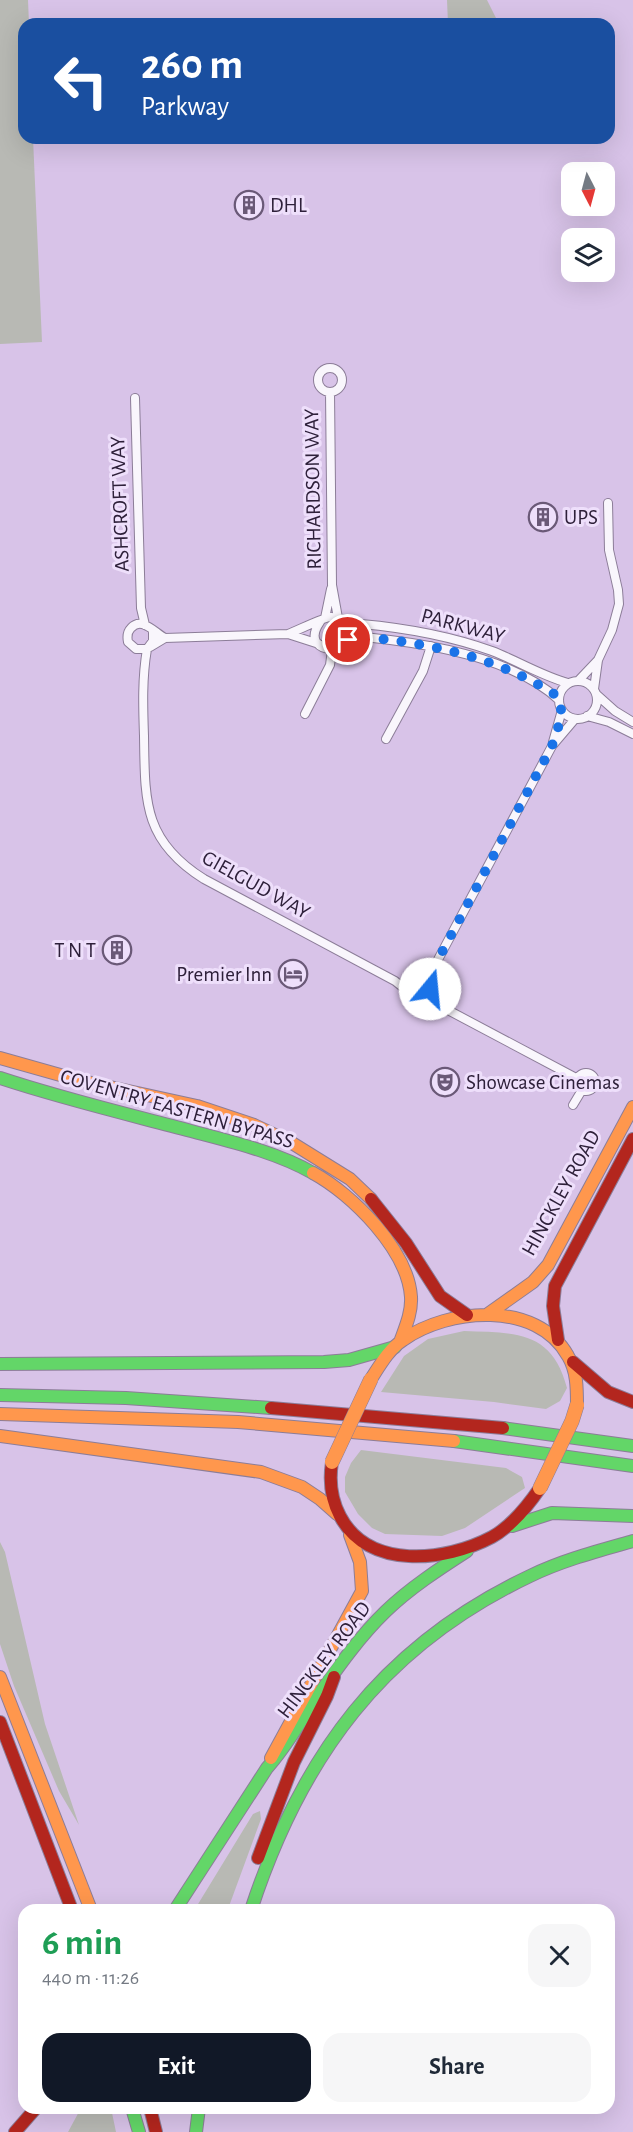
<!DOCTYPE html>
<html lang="en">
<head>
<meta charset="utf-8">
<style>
	:root { --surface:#fff; --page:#f6f6f7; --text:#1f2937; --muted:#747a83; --accent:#111827 }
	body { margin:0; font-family:"Alegreya Sans",sans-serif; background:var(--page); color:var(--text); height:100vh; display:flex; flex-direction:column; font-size:22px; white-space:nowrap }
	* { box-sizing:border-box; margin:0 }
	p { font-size:20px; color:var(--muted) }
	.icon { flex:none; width:33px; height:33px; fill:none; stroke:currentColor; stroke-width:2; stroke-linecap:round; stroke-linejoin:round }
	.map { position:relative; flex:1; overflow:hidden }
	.details { position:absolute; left:18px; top:1904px; width:597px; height:210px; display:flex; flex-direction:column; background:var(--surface); border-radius:18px; box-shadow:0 6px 24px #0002 }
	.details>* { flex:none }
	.hud { position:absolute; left:18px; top:18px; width:597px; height:126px; border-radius:18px; box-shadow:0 6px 24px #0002; background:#1a4fa0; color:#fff; overflow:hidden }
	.needle { width:39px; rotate:174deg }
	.buttons { position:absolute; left:561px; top:162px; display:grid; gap:12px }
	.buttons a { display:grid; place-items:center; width:54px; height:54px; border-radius:12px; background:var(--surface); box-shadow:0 6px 24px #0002; font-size:30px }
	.pin { position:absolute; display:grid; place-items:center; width:51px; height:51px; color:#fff; margin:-26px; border:3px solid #fff; border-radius:50%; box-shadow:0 2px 6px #0007 }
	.me { position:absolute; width:66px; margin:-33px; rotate:17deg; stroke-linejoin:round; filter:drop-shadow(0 0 4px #0008) }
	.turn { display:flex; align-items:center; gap:21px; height:126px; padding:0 24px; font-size:27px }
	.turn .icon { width:78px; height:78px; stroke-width:2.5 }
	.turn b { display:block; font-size:42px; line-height:51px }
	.round { display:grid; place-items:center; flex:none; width:63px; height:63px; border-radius:18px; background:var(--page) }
	.head { display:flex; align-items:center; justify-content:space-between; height:102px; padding:0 24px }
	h1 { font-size:36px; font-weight:700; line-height:45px; color:#1e9e55 }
	.primary-button { display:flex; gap:12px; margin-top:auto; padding:12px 24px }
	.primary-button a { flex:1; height:69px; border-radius:18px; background:var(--accent); color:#fff; font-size:24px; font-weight:700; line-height:69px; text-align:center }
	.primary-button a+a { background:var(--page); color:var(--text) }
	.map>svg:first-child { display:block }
</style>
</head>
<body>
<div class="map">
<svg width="633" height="2132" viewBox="0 0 633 2132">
	<rect width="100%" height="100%" fill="#d8c3e8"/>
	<!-- green -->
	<path fill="#b8b9b4" d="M 0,0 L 28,0 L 29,24 L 24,24 L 24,138 L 33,138 L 42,342 L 0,344 Z
		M 447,0 L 487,0 L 499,24 L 448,24 Z
		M 464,1331 C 513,1333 552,1329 567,1388 L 560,1401 L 546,1409 L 494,1402 L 381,1392 L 404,1356 L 428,1339 Z
		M 361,1450 L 506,1468 L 522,1477 L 525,1488 L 465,1528 L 442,1536 L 385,1534 L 372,1528 L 358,1514 L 345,1492 L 345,1477 L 351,1463 Z
		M 0,1542 L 5,1552 L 45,1724 L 79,1825 L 59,1791 L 14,1686 L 0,1644 Z
		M 260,1811 L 261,1819 L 228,1909 L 195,1909 L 253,1814 Z
		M 81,2108 L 111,2108 L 116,2132 L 68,2132 Z"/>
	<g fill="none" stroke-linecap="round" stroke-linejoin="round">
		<!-- street casing -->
		<g stroke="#8c7d98" stroke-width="10">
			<path id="street" d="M318 380a12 12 0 1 1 24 0a12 12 0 1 1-24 0Z
				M 330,392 L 332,585 L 338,618
				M 135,398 L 141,608 L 145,625
				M 325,618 L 331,589
				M 320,622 C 294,660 373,656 343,620
				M 153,632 L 153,641 L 147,649 L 136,649 L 128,642 C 127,637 127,632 131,628 C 142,616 155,633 165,638
				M 288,634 C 296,631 325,617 330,617 C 339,616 352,623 361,624 C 406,628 450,636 492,651 C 518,661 542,676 568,683
				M 348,640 L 363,637 L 373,638 C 431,644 515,659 559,700
				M 150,647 L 165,638 L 288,634 L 319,644
				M 147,649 C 142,678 143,707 144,736 C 145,801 143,841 204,879 L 395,981 L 410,993 L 413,1000 L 417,1003 L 426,1002 L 431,997 L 430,989 L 433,969
				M 579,680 L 598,660
				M559 700a19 19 0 1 1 38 0a19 19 0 1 1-38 0Z
				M 594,689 L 598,660 L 612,630 L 619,604 L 618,590 L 609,550 L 608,503
				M 596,694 L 615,711 L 633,722
				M 305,714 L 330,665 L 332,650
				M 587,716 L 609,722 L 633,734
				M 386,739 L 423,671 L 431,646
				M 553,742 L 562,710
				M 410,993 L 412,988 L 433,969 L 552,746 L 575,719
				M 429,1000 L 578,1079
				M577 1082a9 9 0 1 1 18 0a9 9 0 1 1-18 0Z
				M 573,1105 L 582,1090"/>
		</g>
		<!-- fast casing -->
		<g stroke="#8c7d98" stroke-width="14">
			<path id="fast" d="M 0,1078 C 63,1099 127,1114 191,1131 C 232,1142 276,1152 313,1173
				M 0,1364 L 324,1362 L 349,1360 L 395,1347
				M 0,1395 L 126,1398 L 271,1408
				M 503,1428 L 633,1446
				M 454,1441 L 633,1466
				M 512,1526 L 552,1513 L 633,1516
				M 175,1910 L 267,1768 C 287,1746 300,1721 317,1697 C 338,1667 360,1636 386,1611 C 410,1588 439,1569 467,1551
				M 251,1910 C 301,1757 382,1646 530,1576 C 563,1560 598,1551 633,1541
				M 132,2108 L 139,2132
				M 196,2132 L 199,2108"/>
		</g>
		<!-- slow casing -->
		<g stroke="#8c7d98" stroke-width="14">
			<path id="slow" d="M 0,1058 L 78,1080 L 197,1106 L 254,1125 L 292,1143 L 350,1179 L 371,1199
				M 313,1173 C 352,1194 408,1250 411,1297 C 412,1313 405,1328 400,1342
				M 488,1314 L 533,1282 L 548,1265 L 633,1107
				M 371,1379 C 380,1365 389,1349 403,1340 C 448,1308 537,1300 568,1356 C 577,1371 577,1388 577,1405
				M 0,1414 L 238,1422 L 454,1441
				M 0,1436 L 261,1472 L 302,1487 L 320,1499 L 337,1514
				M 0,1677 L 91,1910
				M 271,1758 L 362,1591 L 360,1562 L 350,1535"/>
		</g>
		<!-- jam casing -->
		<g stroke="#8c7d98" stroke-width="14">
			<path id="jam" d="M 371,1199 L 406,1243 L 440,1296 L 467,1315
				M 558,1340 L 553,1306 L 555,1286 L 633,1139
				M 573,1362 L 608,1392 L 633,1402
				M 271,1408 L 503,1428
				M 332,1462 C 329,1481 331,1499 340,1516 C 368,1570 445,1562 492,1537 C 512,1526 527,1507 540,1488
				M 0,1722 L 72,1910
				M 258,1858 L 294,1762 L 327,1696 L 334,1677
				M 150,2108 L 156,2132
				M 15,2132 L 36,2108"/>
		</g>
		<!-- street -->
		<use href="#street" stroke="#f9f6fc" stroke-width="8"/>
		<!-- fast -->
		<use href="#fast" stroke="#63d668" stroke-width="12"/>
		<!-- slow -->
		<use href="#slow" stroke="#ff974d" stroke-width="12"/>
		<!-- jam -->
		<use href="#jam" stroke="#b3261e" stroke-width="12"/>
		<!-- slow-bridge casing -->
		<g stroke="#8c7d98" stroke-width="15" stroke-linecap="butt">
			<path id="slow-bridge" d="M 332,1462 L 371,1379
				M 540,1488 L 572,1421 L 577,1405"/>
		</g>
		<!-- slow-bridge -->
		<use href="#slow-bridge" stroke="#ff974d" stroke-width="14"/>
	</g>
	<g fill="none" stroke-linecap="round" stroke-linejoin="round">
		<!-- route -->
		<path stroke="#1a73e8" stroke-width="10" stroke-dasharray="0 18" d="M 348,640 L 363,637 L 373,638 C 430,644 486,656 537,684 C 545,688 556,693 559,701 C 565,714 556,732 552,746 L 433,969 L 430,989"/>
	</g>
	<!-- icons -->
	<defs>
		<g id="building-ring" transform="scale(1.5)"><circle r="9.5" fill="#eedffb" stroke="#6a5977" stroke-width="1.5"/><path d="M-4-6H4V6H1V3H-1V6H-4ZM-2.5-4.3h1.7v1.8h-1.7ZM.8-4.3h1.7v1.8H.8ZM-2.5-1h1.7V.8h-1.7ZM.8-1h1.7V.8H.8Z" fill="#6a5977"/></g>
		<g id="hotel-ring" transform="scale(1.5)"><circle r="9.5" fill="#eedffb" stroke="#6a5977" stroke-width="1.5"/><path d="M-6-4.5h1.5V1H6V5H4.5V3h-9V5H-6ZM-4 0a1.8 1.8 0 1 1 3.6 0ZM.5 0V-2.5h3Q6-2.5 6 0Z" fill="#6a5977"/></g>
		<g id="theatre-ring" transform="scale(1.5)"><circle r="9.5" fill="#eedffb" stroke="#6a5977" stroke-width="1.5"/><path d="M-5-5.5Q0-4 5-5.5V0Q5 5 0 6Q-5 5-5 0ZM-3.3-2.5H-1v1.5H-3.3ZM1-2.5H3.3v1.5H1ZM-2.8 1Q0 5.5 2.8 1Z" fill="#6a5977"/></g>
	</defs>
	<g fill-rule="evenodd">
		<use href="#building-ring" x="249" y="205"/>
		<use href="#building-ring" x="543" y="517"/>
		<use href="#building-ring" x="117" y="950"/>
		<use href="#hotel-ring" x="293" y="974"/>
		<use href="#theatre-ring" x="445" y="1082"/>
	</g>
	<g text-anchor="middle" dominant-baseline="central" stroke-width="6" stroke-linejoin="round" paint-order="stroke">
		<!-- poi labels -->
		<g font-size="21" fill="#2e203a" stroke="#eedffb" text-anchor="start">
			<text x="270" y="205">DHL</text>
			<text x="564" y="517">UPS</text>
			<text x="96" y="950" text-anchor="end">T N T</text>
			<text x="272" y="974" text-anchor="end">Premier Inn</text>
			<text x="466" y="1082">Showcase Cinemas</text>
		</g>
		<!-- street labels -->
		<g font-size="21" fill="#2e203a" stroke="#eedffb">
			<text transform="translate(313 489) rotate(-91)">RICHARDSON WAY</text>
			<text transform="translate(120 504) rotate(-92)">ASHCROFT WAY</text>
			<text transform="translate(463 626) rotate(15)">PARKWAY</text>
			<text transform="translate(256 885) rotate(29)">GIELGUD WAY</text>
			<text transform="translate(177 1109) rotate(16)">COVENTRY EASTERN BYPASS</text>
			<text transform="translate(561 1193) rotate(-61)">HINCKLEY ROAD</text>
			<text transform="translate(324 1660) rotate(-53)">HINCKLEY ROAD</text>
		</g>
	</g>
</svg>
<div class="buttons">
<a><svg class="needle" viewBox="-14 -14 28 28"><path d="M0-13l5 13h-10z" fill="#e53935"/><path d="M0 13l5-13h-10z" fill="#747a83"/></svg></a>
<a><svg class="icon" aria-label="layers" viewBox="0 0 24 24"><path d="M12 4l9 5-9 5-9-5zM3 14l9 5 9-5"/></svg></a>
</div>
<div class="pin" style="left:348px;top:640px;background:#d93025"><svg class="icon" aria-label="arrive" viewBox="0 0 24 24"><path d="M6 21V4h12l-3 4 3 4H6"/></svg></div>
<svg class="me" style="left:430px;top:989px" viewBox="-20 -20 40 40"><circle r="19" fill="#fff"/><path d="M0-13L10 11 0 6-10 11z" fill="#1a73e8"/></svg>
<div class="hud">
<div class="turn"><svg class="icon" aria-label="left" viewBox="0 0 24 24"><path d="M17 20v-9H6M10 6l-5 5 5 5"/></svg><div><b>260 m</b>Parkway</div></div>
</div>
<section class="details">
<div class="head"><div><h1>6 min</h1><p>440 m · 11:26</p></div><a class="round"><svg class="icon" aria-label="close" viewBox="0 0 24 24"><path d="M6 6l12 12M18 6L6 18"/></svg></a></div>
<div class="primary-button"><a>Exit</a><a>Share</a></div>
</section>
</div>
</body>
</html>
